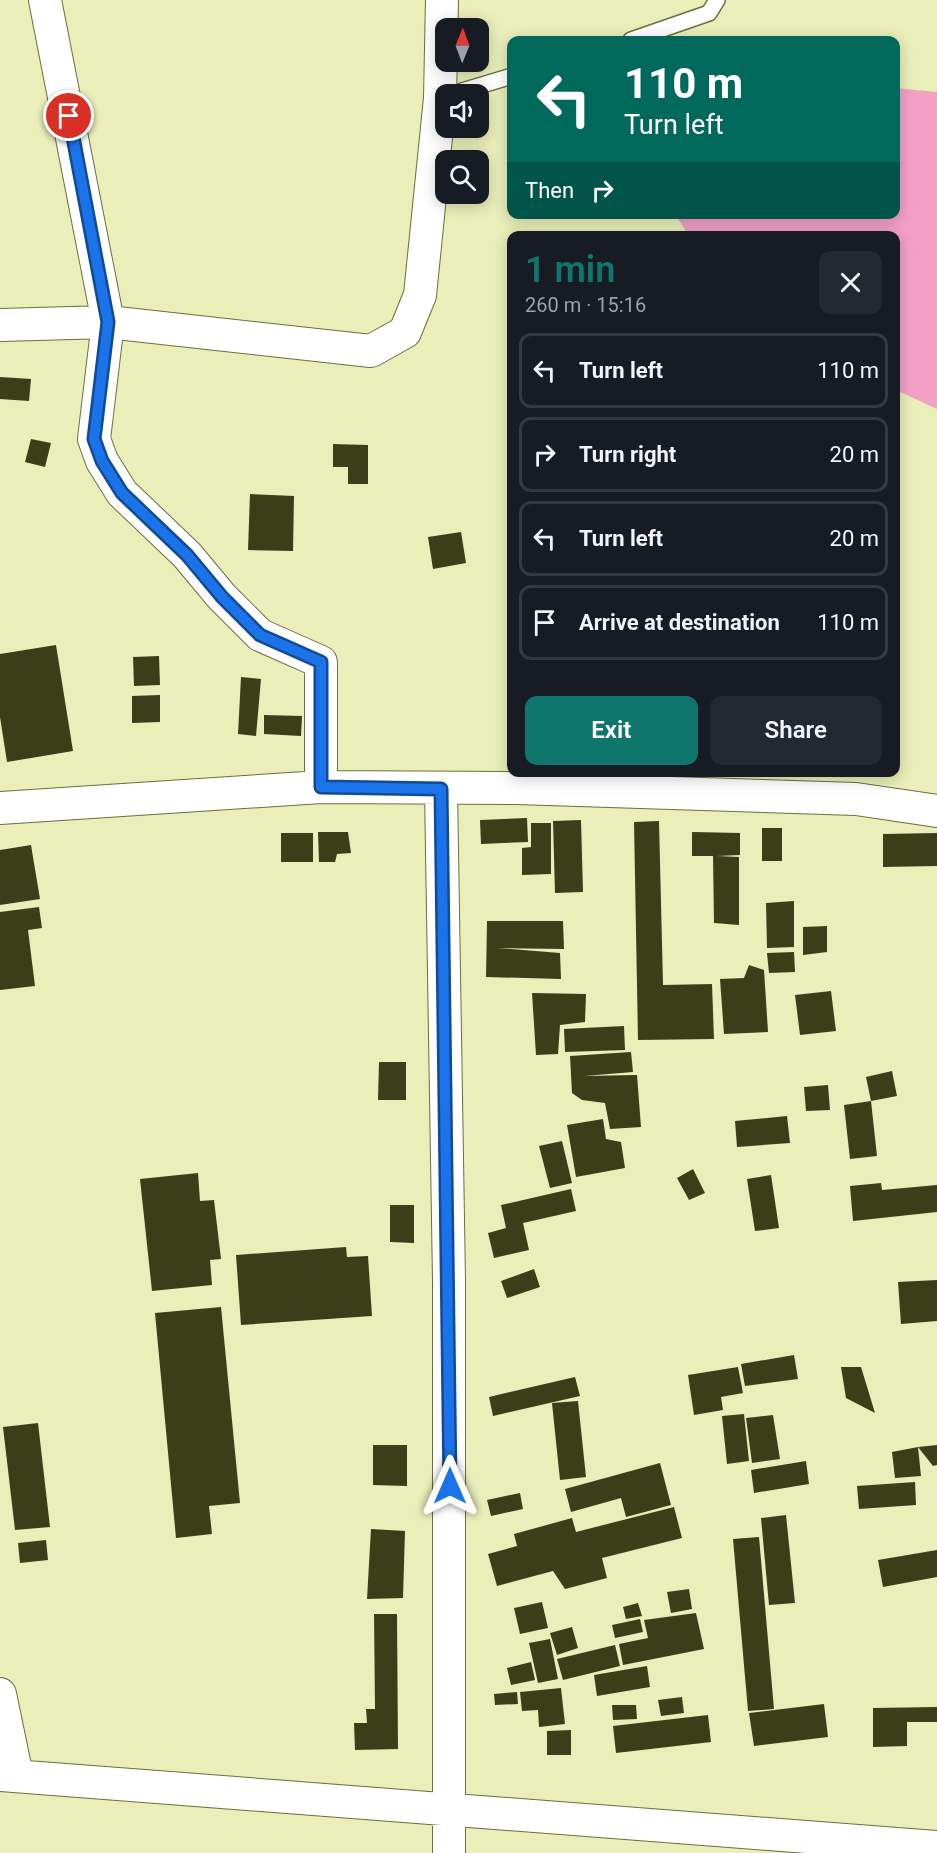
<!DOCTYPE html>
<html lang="en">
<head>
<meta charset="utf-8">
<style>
	:root { --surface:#171b24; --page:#242831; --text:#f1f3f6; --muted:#9ea1a6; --line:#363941; --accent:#0f766e }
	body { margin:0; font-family:Roboto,sans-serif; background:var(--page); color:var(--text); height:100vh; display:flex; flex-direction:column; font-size:22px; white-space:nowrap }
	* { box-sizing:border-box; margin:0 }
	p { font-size:20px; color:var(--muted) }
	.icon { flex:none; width:33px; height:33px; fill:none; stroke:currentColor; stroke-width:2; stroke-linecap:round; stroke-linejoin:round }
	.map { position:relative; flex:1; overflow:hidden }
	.panel { position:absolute; left:507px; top:231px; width:393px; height:546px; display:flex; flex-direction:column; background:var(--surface); border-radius:12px; box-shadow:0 3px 15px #0003 }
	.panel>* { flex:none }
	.guide { position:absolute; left:507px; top:36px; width:393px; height:183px; border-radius:12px; box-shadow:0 3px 15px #0003; background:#00695c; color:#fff; overflow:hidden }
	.needle { width:39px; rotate:1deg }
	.tools { position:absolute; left:435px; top:18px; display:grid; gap:12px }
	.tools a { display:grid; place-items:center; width:54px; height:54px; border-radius:12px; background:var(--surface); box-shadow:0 3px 15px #0003; font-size:30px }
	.pin { position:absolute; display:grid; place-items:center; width:51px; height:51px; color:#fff; margin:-26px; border:3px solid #fff; border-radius:50%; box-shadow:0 2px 6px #0007 }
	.me { position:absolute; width:66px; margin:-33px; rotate:0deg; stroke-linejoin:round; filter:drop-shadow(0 0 4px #0008) }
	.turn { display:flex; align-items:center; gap:21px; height:126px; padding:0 18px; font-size:27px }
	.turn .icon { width:78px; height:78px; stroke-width:2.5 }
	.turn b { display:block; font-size:42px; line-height:51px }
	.then { display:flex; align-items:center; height:57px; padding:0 18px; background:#0003; gap:12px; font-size:22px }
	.round { display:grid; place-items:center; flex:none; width:63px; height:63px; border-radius:12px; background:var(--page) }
	.headline { display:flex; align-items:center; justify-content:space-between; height:102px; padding:0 18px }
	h1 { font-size:36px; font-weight:600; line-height:45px; color:var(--accent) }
	.action { display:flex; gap:12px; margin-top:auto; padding:12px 18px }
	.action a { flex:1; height:69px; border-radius:12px; background:var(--accent); color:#fff; font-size:24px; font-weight:600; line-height:69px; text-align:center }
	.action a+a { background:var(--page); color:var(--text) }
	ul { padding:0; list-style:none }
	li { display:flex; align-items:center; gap:18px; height:75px; margin:0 12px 9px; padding:0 6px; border:3px solid var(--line); border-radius:12px }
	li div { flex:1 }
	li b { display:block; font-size:22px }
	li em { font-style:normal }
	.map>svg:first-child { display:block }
</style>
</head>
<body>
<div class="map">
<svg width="937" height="1853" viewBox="0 0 937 1853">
	<rect width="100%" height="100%" fill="#eaeeb9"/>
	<!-- water -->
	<path fill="#f4a0c5" d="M 896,88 L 937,92 L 937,409 L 896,390 L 896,236 L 688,235 L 676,215 L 896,214 Z"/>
	<!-- building -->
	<path fill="#3c3e1a" d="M 0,377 L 31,379 L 29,401 L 0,399 Z
		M 31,439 L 51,443 L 45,467 L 25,462 Z
		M 333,444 L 368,445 L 368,484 L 348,484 L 348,467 L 333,467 Z
		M 250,494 L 294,496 L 293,551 L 248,550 Z
		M 461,532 L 466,563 L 433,569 L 428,537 Z
		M 56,645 L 73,751 L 7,762 L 0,717 L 0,654 Z
		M 159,656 L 160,685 L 134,686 L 133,657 Z
		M 241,677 L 261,679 L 256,736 L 238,734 Z
		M 160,695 L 160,722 L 132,723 L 132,696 Z
		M 264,715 L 302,716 L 301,736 L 264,734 Z
		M 527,818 L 528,842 L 481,844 L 480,820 Z
		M 581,820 L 583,892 L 555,893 L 553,821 Z
		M 659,821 L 663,985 L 712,984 L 714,1039 L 638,1040 L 634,822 Z
		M 531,823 L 551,823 L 551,874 L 522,875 L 522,848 L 531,847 Z
		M 762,828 L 782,828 L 782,861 L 762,861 Z
		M 318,832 L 348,832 L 351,853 L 337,854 L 335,862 L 319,862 Z
		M 692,832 L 740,833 L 740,855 L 717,856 L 739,857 L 739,925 L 714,923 L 713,856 L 692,856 Z
		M 281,833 L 313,833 L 313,862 L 281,862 Z
		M 937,833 L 937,866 L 883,867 L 883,834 Z
		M 31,845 L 40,899 L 0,905 L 0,850 Z
		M 794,901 L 794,947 L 767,948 L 766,903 Z
		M 39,907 L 42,928 L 28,930 L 35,986 L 0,990 L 0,912 Z
		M 487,921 L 563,921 L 564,949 L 497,948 L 560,953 L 561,979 L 486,977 Z
		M 827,926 L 827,952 L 803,955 L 803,927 Z
		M 794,952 L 795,972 L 769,973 L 767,953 Z
		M 749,965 L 764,970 L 768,1032 L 724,1034 L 720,979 L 744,978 Z
		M 831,991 L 836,1031 L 800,1035 L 795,995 Z
		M 532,993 L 586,994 L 585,1022 L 560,1025 L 558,1054 L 536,1055 Z
		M 624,1026 L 625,1050 L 565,1052 L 564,1029 Z
		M 631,1052 L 633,1072 L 584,1076 L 637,1075 L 641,1127 L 610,1129 L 605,1103 L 582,1100 L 572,1093 L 570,1056 Z
		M 379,1062 L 406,1062 L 406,1100 L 378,1100 Z
		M 892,1071 L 897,1096 L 871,1101 L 866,1077 Z
		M 828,1085 L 830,1110 L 806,1111 L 804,1087 Z
		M 871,1101 L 877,1156 L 850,1159 L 844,1105 Z
		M 787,1116 L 790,1143 L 737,1147 L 735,1121 Z
		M 603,1119 L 606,1139 L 621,1142 L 625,1168 L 576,1177 L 567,1125 Z
		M 562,1141 L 572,1183 L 550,1188 L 539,1146 Z
		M 693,1169 L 705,1193 L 689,1200 L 677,1178 Z
		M 198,1173 L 200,1201 L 214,1200 L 221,1259 L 210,1260 L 212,1285 L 152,1291 L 140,1179 Z
		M 771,1175 L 779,1228 L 755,1231 L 747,1179 Z
		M 881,1183 L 882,1190 L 937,1185 L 937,1212 L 853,1221 L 850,1186 Z
		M 571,1189 L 576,1211 L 523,1223 L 529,1250 L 494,1258 L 488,1233 L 506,1228 L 501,1205 Z
		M 390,1205 L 414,1205 L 414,1243 L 390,1242 Z
		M 346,1247 L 347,1257 L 368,1256 L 372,1316 L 241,1325 L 236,1255 Z
		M 534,1269 L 540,1287 L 507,1298 L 501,1281 Z
		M 937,1280 L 937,1321 L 901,1324 L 898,1282 Z
		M 221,1307 L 240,1503 L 209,1506 L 212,1534 L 176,1538 L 155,1313 Z
		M 794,1355 L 798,1379 L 745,1386 L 741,1364 Z
		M 738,1367 L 743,1393 L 721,1397 L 723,1410 L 694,1415 L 688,1375 Z
		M 841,1367 L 861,1367 L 875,1413 L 846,1398 Z
		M 575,1377 L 580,1396 L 493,1416 L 489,1397 Z
		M 578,1401 L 586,1477 L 560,1480 L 552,1403 Z
		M 744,1414 L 749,1461 L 727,1464 L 722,1416 Z
		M 773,1415 L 780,1459 L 752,1463 L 746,1418 Z
		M 38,1423 L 50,1527 L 15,1530 L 3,1427 Z
		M 373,1445 L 407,1445 L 407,1486 L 373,1485 Z
		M 937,1445 L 937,1465 L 933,1466 L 918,1447 Z
		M 918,1447 L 921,1476 L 895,1478 L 892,1452 Z
		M 806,1461 L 809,1484 L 754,1493 L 751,1470 Z
		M 660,1463 L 671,1505 L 626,1517 L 621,1498 L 571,1512 L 565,1489 Z
		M 915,1482 L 916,1505 L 859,1509 L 857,1486 Z
		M 520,1493 L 523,1509 L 491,1516 L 487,1500 Z
		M 674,1507 L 682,1538 L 602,1558 L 607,1578 L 565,1589 L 553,1571 L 497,1586 L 488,1554 L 517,1546 L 514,1534 L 572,1518 L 576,1532 Z
		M 786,1515 L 795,1603 L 769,1605 L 761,1518 Z
		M 371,1529 L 405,1531 L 403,1598 L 367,1599 Z
		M 759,1537 L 774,1709 L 748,1711 L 733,1539 Z
		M 46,1540 L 48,1560 L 20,1563 L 18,1543 Z
		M 937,1550 L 937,1577 L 883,1587 L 878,1560 Z
		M 689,1589 L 692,1609 L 671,1613 L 667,1592 Z
		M 542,1602 L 548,1628 L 520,1634 L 514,1608 Z
		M 638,1603 L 642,1616 L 626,1619 L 623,1607 Z
		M 696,1613 L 704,1649 L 623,1665 L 619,1644 L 648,1638 L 644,1620 Z
		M 374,1614 L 397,1614 L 398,1749 L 355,1750 L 354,1723 L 367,1723 L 366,1709 L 375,1709 Z
		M 640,1619 L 643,1632 L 615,1638 L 612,1625 Z
		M 572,1627 L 578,1648 L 557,1655 L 550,1633 Z
		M 550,1639 L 558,1679 L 538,1683 L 529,1643 Z
		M 615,1645 L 620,1666 L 563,1680 L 557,1659 Z
		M 531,1662 L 535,1680 L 511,1685 L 507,1668 Z
		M 647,1666 L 650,1687 L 597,1696 L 594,1675 Z
		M 561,1688 L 565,1724 L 539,1727 L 538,1710 L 522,1711 L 520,1692 Z
		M 517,1692 L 518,1704 L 495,1705 L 494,1694 Z
		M 682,1697 L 684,1713 L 661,1716 L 658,1700 Z
		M 824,1704 L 828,1737 L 754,1746 L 749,1713 Z
		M 612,1705 L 636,1705 L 637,1719 L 613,1720 Z
		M 937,1707 L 937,1722 L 907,1722 L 907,1746 L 873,1747 L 873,1708 Z
		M 708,1715 L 711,1742 L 616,1753 L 613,1726 Z
		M 571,1730 L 571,1755 L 547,1755 L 547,1731 Z"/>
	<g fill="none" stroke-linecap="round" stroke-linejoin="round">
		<!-- service casing -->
		<g stroke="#6b6e3e" stroke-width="18">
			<path id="service" d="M 631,40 L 709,13 L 717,0
				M 452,94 L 512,76"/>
		</g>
		<!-- minor casing -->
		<g stroke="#6b6e3e" stroke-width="34">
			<path id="minor" d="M 45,0 L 108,322 L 94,439 L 102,461 L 122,493 L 187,555 L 222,597 L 260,635 L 321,662 L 321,787
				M 0,325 L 108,322 L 371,351 L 405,332 L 420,295 L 440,98 L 442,0
				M 441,789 L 449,1281 L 449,1853
				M 0,808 L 321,787 L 517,788 L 856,799 L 937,811
				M 0,1694 L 17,1776
				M 0,1775 L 937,1847"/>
		</g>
		<!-- service -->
		<use href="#service" stroke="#fff" stroke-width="15"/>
		<!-- minor -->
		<use href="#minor" stroke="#fff" stroke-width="32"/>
	</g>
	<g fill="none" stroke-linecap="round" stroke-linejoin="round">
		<!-- route casing -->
		<g stroke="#114b97" stroke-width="15">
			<path id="route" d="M 69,116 L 108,322 L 94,439 L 102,461 L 122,493 L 187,555 L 222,597 L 260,635 L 321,662 L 321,787 L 441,789 L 450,1486"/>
		</g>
		<!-- route -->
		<use href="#route" stroke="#1a73e8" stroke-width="10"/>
	</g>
</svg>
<div class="tools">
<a><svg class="needle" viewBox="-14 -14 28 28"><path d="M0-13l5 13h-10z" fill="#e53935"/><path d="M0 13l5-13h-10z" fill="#9ea1a6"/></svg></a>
<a><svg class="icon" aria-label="sound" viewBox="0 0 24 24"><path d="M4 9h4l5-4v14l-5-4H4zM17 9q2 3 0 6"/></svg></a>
<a><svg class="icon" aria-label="search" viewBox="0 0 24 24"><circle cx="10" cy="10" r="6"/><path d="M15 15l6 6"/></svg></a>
</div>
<div class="pin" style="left:69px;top:116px;background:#d93025"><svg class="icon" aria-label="arrive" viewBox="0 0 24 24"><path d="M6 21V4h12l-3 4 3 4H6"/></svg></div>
<svg class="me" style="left:450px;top:1486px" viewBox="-20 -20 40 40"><path d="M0-17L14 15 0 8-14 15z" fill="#1a73e8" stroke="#fff" stroke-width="4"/></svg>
<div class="guide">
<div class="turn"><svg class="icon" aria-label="left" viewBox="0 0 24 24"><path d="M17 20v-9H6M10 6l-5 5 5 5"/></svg><div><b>110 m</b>Turn left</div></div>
<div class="then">Then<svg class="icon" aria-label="right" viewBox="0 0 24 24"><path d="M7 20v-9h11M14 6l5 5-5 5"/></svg></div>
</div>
<section class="panel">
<div class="headline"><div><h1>1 min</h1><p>260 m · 15:16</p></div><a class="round"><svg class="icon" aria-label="close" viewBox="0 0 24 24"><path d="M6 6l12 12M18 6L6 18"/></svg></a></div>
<ul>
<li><svg class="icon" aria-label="left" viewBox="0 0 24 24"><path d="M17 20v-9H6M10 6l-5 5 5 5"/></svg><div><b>Turn left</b></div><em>110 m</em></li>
<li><svg class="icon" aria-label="right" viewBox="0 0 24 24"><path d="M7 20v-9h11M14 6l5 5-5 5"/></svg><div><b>Turn right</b></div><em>20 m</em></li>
<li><svg class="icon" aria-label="left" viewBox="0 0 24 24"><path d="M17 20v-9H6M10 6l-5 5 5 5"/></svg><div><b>Turn left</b></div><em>20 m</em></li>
<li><svg class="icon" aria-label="arrive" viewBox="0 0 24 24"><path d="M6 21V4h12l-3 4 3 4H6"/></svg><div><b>Arrive at destination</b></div><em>110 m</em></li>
</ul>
<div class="action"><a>Exit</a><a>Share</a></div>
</section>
</div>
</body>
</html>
